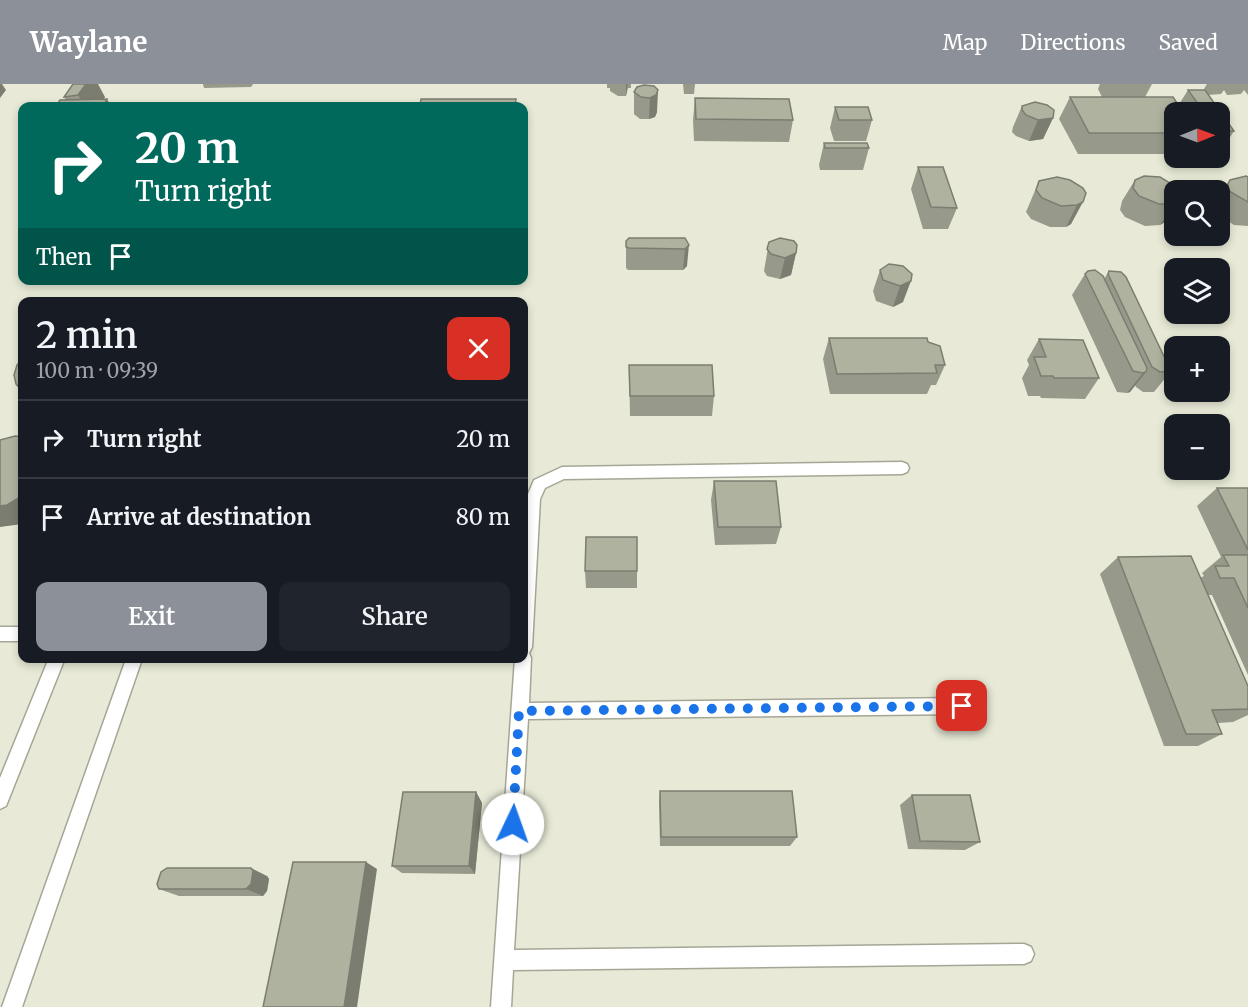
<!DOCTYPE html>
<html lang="en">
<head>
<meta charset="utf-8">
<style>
	:root { --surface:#171b24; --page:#20242c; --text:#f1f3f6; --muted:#9ea1a6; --line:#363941; --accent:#8c9099 }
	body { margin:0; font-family:Merriweather,serif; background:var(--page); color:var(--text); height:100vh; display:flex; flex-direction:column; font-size:22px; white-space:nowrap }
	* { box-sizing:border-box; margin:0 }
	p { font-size:20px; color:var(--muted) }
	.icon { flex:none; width:33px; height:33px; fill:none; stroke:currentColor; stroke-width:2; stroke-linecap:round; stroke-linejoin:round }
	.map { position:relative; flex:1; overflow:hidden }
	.side { position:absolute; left:18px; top:213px; width:510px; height:366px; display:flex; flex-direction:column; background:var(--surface); border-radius:12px; box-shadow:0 3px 9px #0003 }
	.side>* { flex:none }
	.banner { position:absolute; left:18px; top:18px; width:510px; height:183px; border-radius:12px; box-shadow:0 3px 9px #0003; background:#00695c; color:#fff; overflow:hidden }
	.needle { width:39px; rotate:89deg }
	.fabs { position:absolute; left:1164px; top:18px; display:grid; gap:12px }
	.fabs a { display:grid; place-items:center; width:66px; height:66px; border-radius:12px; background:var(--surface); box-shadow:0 3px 9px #0003; font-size:30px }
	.pin { position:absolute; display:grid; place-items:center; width:51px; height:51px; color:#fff; margin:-26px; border-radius:12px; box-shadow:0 3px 9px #0006 }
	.me { position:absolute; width:66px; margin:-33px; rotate:3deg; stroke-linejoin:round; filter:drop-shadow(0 0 4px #0008) }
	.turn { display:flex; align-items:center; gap:21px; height:126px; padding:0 18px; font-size:27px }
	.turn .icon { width:78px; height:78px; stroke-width:2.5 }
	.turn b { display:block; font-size:42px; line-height:51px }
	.then { display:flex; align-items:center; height:57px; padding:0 18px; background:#0003; gap:12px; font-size:22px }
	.round { display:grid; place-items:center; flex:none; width:63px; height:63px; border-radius:12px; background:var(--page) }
	.overview { display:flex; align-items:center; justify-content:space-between; height:102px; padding:0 18px }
	h1 { font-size:36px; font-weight:600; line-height:45px }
	.button { display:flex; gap:12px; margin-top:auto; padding:12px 18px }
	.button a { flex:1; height:69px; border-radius:12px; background:var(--accent); color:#fff; font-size:24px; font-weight:600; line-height:69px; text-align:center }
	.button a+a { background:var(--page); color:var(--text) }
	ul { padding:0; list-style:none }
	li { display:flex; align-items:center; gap:18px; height:78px; padding:0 18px; border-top:2px solid var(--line) }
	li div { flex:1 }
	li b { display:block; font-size:22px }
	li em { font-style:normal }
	header { display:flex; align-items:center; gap:36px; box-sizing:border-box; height:84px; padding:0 30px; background:var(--accent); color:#fff }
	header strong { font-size:28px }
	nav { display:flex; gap:33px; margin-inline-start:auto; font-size:21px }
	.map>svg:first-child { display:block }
</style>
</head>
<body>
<header>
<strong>Waylane</strong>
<nav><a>Map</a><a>Directions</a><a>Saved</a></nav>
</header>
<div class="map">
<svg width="1248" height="923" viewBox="0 0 1248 923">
	<rect width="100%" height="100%" fill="#e8ead7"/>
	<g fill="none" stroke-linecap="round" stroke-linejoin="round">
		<!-- lane casing -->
		<g stroke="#a5a695" stroke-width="3">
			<path id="lane" d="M 902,378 L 907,380 L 909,384 L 907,388 L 902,390 L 564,395 L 545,404 L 540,415 L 532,563 L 529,569 L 531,574 L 529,619 L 962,614 L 968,616 L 970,622 L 968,628 L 962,630 L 528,635 L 514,866 L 1024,860 L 1031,863 L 1034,870 L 1031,877 L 1024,880 L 513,886 L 511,923 L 491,923 L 515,574 L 524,574 L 526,415 L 534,396 L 562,383 Z
				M 0,543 L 22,543 L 22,557 L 0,557 Z
				M 49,574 L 65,574 L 6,722 L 0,725 L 0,694 Z
				M 124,574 L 140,574 L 141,578 L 22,923 L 2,923 L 125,578 Z"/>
		</g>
		<!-- lane -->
		<use href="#lane" fill="#fff" fill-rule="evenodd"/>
	</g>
	<!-- wall -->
	<path fill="#97998a" d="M 73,0 L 105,13 L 102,16 L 66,16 L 64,13 Z
		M 203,0 L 253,0 L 251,3 L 204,4 Z
		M 607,0 L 631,0 L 631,4 L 628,4 L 626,12 L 618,12 L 610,7 L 610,4 L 607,4 Z
		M 683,0 L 695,0 L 694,10 L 684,10 Z
		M 1100,0 L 1152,0 L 1145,13 L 1178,22 L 1188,6 L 1207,9 L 1204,5 L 1207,0 L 1248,0 L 1248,11 L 1244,6 L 1241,10 L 1227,11 L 1224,6 L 1221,10 L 1208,11 L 1234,47 L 1220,69 L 1220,28 L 1174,28 L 1174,70 L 1078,70 L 1059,35 L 1070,13 L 1102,13 L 1098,5 Z
		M 644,1 L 657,28 L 655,33 L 649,35 L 640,35 L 634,30 L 634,8 Z
		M 695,14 L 793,36 L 789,58 L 694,57 L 693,36 Z
		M 1022,22 L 1053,34 L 1043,55 L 1029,57 L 1016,52 L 1012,48 L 1013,43 Z
		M 835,23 L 872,36 L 866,57 L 834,57 L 830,44 Z
		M 824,59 L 869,64 L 863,86 L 820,86 L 819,81 Z
		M 918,83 L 957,124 L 948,145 L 923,145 L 911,105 Z
		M 1248,93 L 1248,142 L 1234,141 L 1220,132 L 1220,111 L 1230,96 Z
		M 1135,96 L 1180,105 L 1174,124 L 1165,138 L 1160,141 L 1145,142 L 1125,133 L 1120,126 L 1122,117 Z
		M 1039,97 L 1086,109 L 1071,140 L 1066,143 L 1050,143 L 1031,135 L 1026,128 Z
		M 685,154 L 687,182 L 683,186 L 628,186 L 626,184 L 626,157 Z
		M 769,158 L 796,169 L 791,191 L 780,195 L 767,192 L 764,187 Z
		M 903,182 L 903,218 L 893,223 L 876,217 L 873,207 L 880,186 Z
		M 1109,187 L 1171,287 L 1154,308 L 1143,308 L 1136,303 L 1135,301 L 1130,308 L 1127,309 L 1117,308 L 1072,211 L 1085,190 L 1104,195 Z
		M 829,254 L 928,258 L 945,281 L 936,301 L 931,301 L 927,310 L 830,310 L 823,275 Z
		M 1039,255 L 1099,294 L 1085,315 L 1041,314 L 1040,312 L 1028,312 L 1022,294 L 1029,281 L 1027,276 Z
		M 629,281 L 714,312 L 712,332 L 630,332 Z
		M 714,397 L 781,443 L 776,460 L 715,461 L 711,416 Z
		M 1217,404 L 1248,404 L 1248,591 L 1212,511 L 1208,511 L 1248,602 L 1248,631 L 1233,638 L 1218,639 L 1222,650 L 1198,662 L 1164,662 L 1100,490 L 1118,473 L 1200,494 L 1204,492 L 1202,489 L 1221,473 L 1197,422 Z
		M 585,487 L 637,487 L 637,504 L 586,504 Z
		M 660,707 L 797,753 L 790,762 L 660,762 L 659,717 Z
		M 476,708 L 482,719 L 475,790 L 402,789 L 392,782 Z
		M 912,711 L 980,758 L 965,766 L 908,765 L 900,721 Z
		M 267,792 L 269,795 L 267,807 L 263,812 L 179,812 L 159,805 Z"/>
	<!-- shaded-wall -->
	<path fill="#7b7d70" d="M 0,0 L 2,0 L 6,6 L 0,14 Z
		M 86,0 L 98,0 L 105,13 L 101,17 L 85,22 L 78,11 Z
		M 626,0 L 628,0 L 626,12 Z
		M 658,6 L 657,28 L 655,33 L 649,35 L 650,14 Z
		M 107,15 L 111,22 L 103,22 Z
		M 1053,34 L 1043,55 L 1029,57 L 1038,36 Z
		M 1083,118 L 1071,140 L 1066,143 L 1077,121 Z
		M 1174,120 L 1174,124 L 1165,138 L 1160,141 Z
		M 689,161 L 687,182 L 683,186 L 685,165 Z
		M 796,169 L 791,191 L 780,195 L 785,174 Z
		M 911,197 L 903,218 L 893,223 L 900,202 Z
		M 1146,288 L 1130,308 L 1127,309 L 1143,289 Z
		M 22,412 L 22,440 L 0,443 L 0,422 Z
		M 476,708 L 482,719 L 475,790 L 469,782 Z
		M 366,778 L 377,785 L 357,923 L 344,923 Z
		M 251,784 L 267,792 L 269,795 L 267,807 L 263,812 L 246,805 Z"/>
	<!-- building -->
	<path fill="#b0b2a0" stroke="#7b7d70" stroke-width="1.5" d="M 73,0 L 86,0 L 78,11 L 64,13 Z
		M 644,1 L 654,2 L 658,6 L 656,11 L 650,14 L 641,13 L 634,8 L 637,3 Z
		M 1188,6 L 1205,6 L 1234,47 L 1220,47 L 1220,28 L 1204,28 Z
		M 1070,13 L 1173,13 L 1183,28 L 1174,28 L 1174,49 L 1089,49 Z
		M 695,14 L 789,15 L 793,36 L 696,35 Z
		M 107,15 L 103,22 L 56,22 L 60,16 Z
		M 421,15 L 516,15 L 515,22 L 420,22 Z
		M 1035,18 L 1047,21 L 1054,26 L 1053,34 L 1038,36 L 1026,31 L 1022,26 L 1022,22 Z
		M 835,23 L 868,23 L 872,36 L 839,36 Z
		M 824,59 L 867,59 L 869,64 L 825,64 Z
		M 918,83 L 943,83 L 957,124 L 931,123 Z
		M 1144,92 L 1160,93 L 1180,105 L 1181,106 L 1174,106 L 1174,120 L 1159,120 L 1139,112 L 1133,104 L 1135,96 Z
		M 1246,92 L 1248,93 L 1248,118 L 1229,107 L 1228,100 L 1230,96 Z
		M 1057,93 L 1070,96 L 1083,104 L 1086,109 L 1083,118 L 1077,121 L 1061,122 L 1042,114 L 1036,106 L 1039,97 Z
		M 629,154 L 685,154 L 689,161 L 685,165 L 629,164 L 626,163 L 626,157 Z
		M 780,154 L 794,157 L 797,161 L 796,169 L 785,174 L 771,170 L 767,165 L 769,158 Z
		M 889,180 L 903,182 L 912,190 L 911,197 L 900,202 L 883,196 L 880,186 Z
		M 1095,186 L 1103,192 L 1147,284 L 1146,288 L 1143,289 L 1133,287 L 1085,190 L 1088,187 Z
		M 1109,187 L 1121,188 L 1126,193 L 1171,287 L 1160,288 L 1152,283 L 1108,190 Z
		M 829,254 L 927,254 L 928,258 L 940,262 L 945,281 L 935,281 L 937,289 L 837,290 Z
		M 1039,255 L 1083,256 L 1099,294 L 1054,294 L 1053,292 L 1041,292 L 1034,273 L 1046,273 Z
		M 22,275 L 22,307 L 16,300 L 14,291 L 17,281 Z
		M 629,281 L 712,281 L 714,312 L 630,312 Z
		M 15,352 L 22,353 L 22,412 L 7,421 L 0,422 L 0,356 Z
		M 714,397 L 776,397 L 781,443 L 718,443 Z
		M 1217,404 L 1248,404 L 1248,466 Z
		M 586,453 L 637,453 L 637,487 L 585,487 Z
		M 1223,471 L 1248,471 L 1248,524 L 1234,494 L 1220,494 L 1215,482 L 1229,482 Z
		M 1191,472 L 1248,602 L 1248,625 L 1212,626 L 1222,650 L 1186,650 L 1118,473 Z
		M 660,707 L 792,707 L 797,753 L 661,753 Z
		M 403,708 L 476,708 L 469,782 L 392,782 Z
		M 912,711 L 970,711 L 980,758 L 920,757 Z
		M 293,778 L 366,778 L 344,923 L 263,923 Z
		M 167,784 L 251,784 L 253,787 L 251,800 L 246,805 L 159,805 L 157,800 L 161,788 Z"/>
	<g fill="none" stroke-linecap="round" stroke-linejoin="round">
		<!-- route -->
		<path stroke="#1a73e8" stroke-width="10" stroke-dasharray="0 18" d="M 513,740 L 519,627 L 962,622"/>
	</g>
</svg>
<div class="fabs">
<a><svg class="needle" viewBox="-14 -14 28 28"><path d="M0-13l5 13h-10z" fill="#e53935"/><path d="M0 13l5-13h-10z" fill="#9ea1a6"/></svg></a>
<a><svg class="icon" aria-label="search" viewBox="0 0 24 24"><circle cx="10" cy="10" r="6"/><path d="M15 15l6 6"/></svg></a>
<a><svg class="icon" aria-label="layers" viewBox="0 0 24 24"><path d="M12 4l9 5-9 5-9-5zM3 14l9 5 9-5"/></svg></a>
<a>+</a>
<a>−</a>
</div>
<div class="pin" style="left:962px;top:622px;background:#d93025"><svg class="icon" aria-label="arrive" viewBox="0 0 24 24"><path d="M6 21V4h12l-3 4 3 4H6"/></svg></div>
<svg class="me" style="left:513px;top:740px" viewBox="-20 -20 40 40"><circle r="19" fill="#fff"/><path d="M0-13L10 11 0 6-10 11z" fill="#1a73e8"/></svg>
<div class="banner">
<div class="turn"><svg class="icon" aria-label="right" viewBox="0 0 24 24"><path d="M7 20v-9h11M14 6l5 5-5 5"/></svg><div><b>20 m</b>Turn right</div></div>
<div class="then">Then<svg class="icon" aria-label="arrive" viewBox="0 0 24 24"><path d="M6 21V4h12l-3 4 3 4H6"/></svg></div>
</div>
<section class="side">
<div class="overview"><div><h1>2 min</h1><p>100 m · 09:39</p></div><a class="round" style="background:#d93025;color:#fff"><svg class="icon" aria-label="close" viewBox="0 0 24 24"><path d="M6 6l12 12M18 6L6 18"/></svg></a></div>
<ul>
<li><svg class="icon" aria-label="right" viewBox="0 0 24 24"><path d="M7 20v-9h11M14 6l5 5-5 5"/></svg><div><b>Turn right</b></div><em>20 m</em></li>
<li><svg class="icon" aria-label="arrive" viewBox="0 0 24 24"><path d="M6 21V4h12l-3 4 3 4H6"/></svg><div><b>Arrive at destination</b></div><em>80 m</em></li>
</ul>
<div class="button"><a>Exit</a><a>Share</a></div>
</section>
</div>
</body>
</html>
